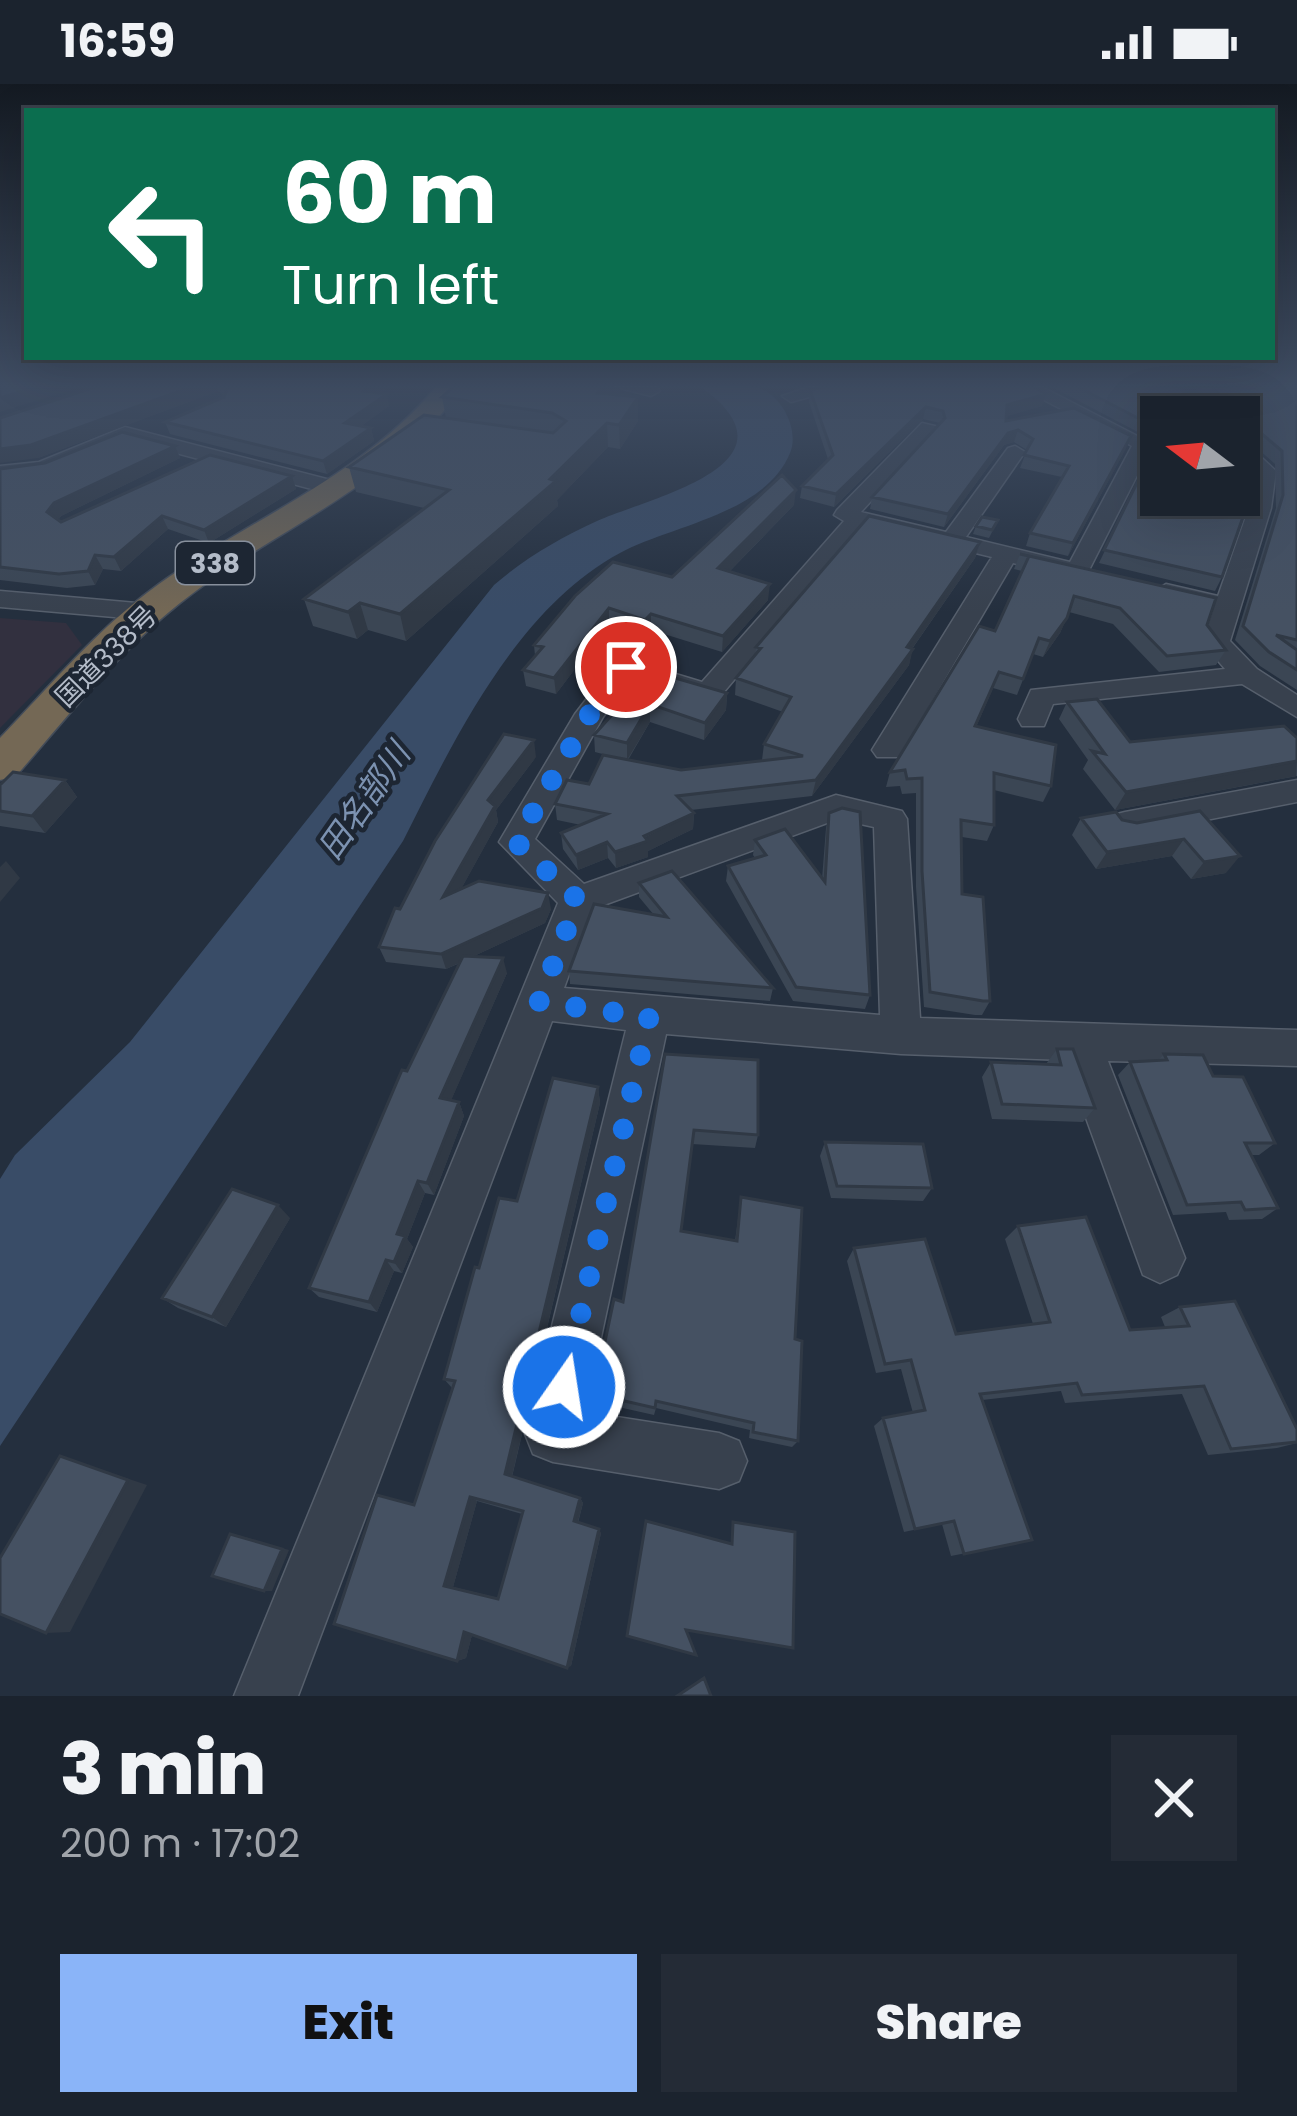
<!DOCTYPE html>
<html lang="en">
<head>
<meta charset="utf-8">
<style>
	:root { --surface:#1b232e; --page:#242b36; --text:#f1f3f6; --muted:#a0a4aa; --line:#39404a; --accent:#8ab4f8 }
	body { margin:0; font-family:Poppins,"Noto Sans JP",sans-serif; background:var(--page); color:var(--text); height:100vh; display:flex; flex-direction:column; font-size:45px; white-space:nowrap }
	* { box-sizing:border-box; margin:0 }
	p { font-size:39px; color:var(--muted) }
	.icon { flex:none; width:66px; height:66px; fill:none; stroke:currentColor; stroke-width:2; stroke-linecap:round; stroke-linejoin:round }
	.map { position:relative; height:1612px; overflow:hidden }
	.panel { display:flex; flex-direction:column; background:var(--surface); flex:1 }
	.panel>* { flex:none }
	.banner { position:absolute; left:24px; top:24px; width:1251px; height:252px; border-radius:0px; box-shadow:0 12px 48px #0002,0 0 0 3px var(--line); background:#0b6e4f; color:#fff; overflow:hidden }
	.needle { width:78px; rotate:286deg }
	.buttons { position:absolute; left:1140px; top:312px; display:grid; gap:24px }
	.buttons a { display:grid; place-items:center; width:120px; height:120px; border-radius:0px; background:var(--surface); box-shadow:0 12px 48px #0002,0 0 0 3px var(--line); font-size:60px }
	.pin { position:absolute; display:grid; place-items:center; width:102px; height:102px; color:#fff; margin:-51px; border:6px solid #fff; border-radius:50%; box-shadow:0 3px 12px #0007 }
	.me { position:absolute; width:132px; margin:-66px; rotate:13deg; stroke-linejoin:round; filter:drop-shadow(0 0 9px #0008) }
	.turn { display:flex; align-items:center; gap:42px; height:252px; padding:0 60px; font-size:54px }
	.turn .icon { width:156px; height:156px; stroke-width:2.5 }
	.turn b { display:block; font-size:84px; line-height:102px }
	.round { display:grid; place-items:center; flex:none; width:126px; height:126px; border-radius:0px; background:var(--page) }
	.overview { display:flex; align-items:center; justify-content:space-between; height:204px; padding:0 60px }
	h1 { font-size:72px; font-weight:800; line-height:90px }
	.cta { display:flex; gap:24px; margin-top:auto; padding:24px 60px }
	.cta a { flex:1; height:138px; border-radius:0px; background:var(--accent); color:#111; font-size:48px; font-weight:800; line-height:138px; text-align:center }
	.cta a+a { background:var(--page); color:var(--text) }
	.status { display:flex; justify-content:space-between; align-items:center; height:84px; padding:0 60px; background:var(--surface); direction:ltr }
	.status svg { height:33px; fill:currentColor }
	.map>svg:first-child { display:block }
</style>
</head>
<body>
<div class="status"><b>16:59</b><svg viewBox="0 0 49 12"><path d="M0 12V9h3v3zM5 12V6h3v6zM10 12V3h3v9zM15 12V0h3v12zM26 1h20v11H26zM47 4h2v5h-2z"/></svg></div>
<div class="map">
<svg width="1297" height="1612" viewBox="0 0 1297 1612">
	<rect width="100%" height="100%" fill="#242f3e"/>
	<!-- medical -->
	<path fill="#32303f" d="M 0,534 L 66,539 L 82,561 L 0,644 Z"/>
	<!-- water -->
	<path fill="#394c67" d="M 701,303 C 718,303 739,299 756,303 C 781,309 800,346 790,369 C 765,430 672,441 620,469 C 516,525 454,656 403,757 L 0,1362 L 0,1095 L 15,1071 L 130,958 L 494,501 C 525,474 560,454 597,437 C 651,413 808,380 701,303 Z"/>
	<g fill="none" stroke-linecap="round" stroke-linejoin="round">
		<!-- minor casing -->
		<g stroke="#565f6c" stroke-width="3">
			<path id="minor" d="M 616,303 L 657,303 L 660,307 L 651,312 Z
				M 809,303 L 846,303 L 791,318 L 782,312 Z
				M 1019,303 L 1042,303 L 1153,360 L 1086,492 L 1077,494 L 1013,479 L 899,673 L 877,673 L 872,666 L 992,473 L 864,442 L 718,615 L 708,618 L 659,603 L 655,597 L 669,588 L 702,598 L 844,437 L 834,431 L 837,426 L 922,339 L 939,343 L 861,428 L 946,448 L 1008,364 L 1015,362 L 1025,368 L 966,453 L 1070,478 L 1132,362 Z
				M 125,343 L 346,400 L 349,405 L 338,412 L 127,356 L 50,388 L 0,394 L 0,382 L 39,378 Z
				M 1239,353 L 1276,387 L 1271,424 L 1230,557 L 1257,585 L 1297,611 L 1297,633 L 1242,600 L 1053,620 L 1044,642 L 1022,642 L 1018,635 L 1031,606 L 1225,585 L 1202,558 L 1213,527 L 1157,513 L 1153,508 L 1166,500 L 1218,512 L 1249,424 L 1254,388 L 1239,371 Z
				M 0,507 L 148,520 L 161,528 L 148,536 L 0,523 Z
				M 633,554 L 647,562 L 640,583 L 603,633 L 535,755 L 584,800 L 836,711 L 902,727 L 907,735 L 920,934 L 1297,946 L 1297,982 L 1108,977 L 1185,1174 L 1177,1191 L 1160,1199 L 1143,1191 L 1065,976 L 901,970 L 666,950 L 585,1328 L 719,1349 L 739,1357 L 747,1377 L 739,1397 L 719,1405 L 553,1378 L 533,1370 L 525,1350 L 626,946 L 552,937 L 298,1612 L 234,1612 L 558,819 L 499,758 L 575,630 L 612,582 L 619,562 ZM 838,735 L 874,743 L 880,931 L 564,904 L 593,825 Z
				M 1297,696 L 1297,718 L 1125,752 L 1113,749 L 1108,740 L 1113,731 L 1125,728 Z"/>
		</g>
		<!-- highway casing -->
		<g stroke="#434c59" stroke-width="3">
			<path id="highway" d="M 436,303 L 463,303 C 390,404 275,444 180,519 C 118,568 68,632 16,692 L 0,696 L 0,654 C 51,601 99,543 159,500 C 253,433 361,393 436,303 Z"/>
		</g>
		<!-- minor -->
		<use href="#minor" fill="#38414e" fill-rule="evenodd"/>
		<!-- highway -->
		<use href="#highway" fill="#746855" fill-rule="evenodd"/>
	</g>
	<!-- wall -->
	<path fill="#3b4654" fill-rule="evenodd" d="M 95,303 L 389,303 L 380,309 L 389,322 L 361,342 L 371,344 L 374,357 L 327,390 L 170,350 L 165,338 L 224,313 L 225,311 L 218,307 L 38,374 Z
		M 453,303 L 620,303 L 620,309 L 618,311 L 638,313 L 638,337 L 620,365 L 608,363 L 557,416 L 558,422 L 406,557 L 368,546 L 357,555 L 313,542 L 304,515 L 424,424 L 356,408 L 349,383 L 446,334 L 442,313 Z
		M 1052,303 L 1179,303 L 1201,324 L 1217,325 L 1195,303 L 1297,303 L 1297,606 L 1260,582 L 1235,556 L 1276,424 L 1275,380 L 1241,350 L 1241,359 L 1256,377 L 1251,410 L 1222,493 L 1215,507 L 1099,479 L 1157,358 ZM 1161,333 L 1239,333 L 1239,411 L 1161,411 Z
		M 810,306 L 1042,322 L 1006,332 L 1006,337 L 1126,364 L 1068,472 L 1026,462 L 1030,449 L 1062,393 L 1020,384 L 1027,366 L 1014,358 L 1004,361 L 944,443 L 870,425 L 872,413 L 940,339 L 923,335 L 834,423 L 800,414 L 802,402 L 828,375 L 809,318 Z
		M 175,362 L 180,374 L 61,432 L 58,436 L 61,438 L 292,392 L 296,405 L 209,459 L 168,445 L 121,487 L 103,485 L 95,501 L 67,504 L 0,496 L 0,385 Z
		M 794,421 L 729,488 L 768,516 L 722,568 L 651,546 L 645,552 L 609,540 L 556,610 L 526,602 L 523,586 L 535,572 L 534,561 L 672,493 Z
		M 998,436 L 989,454 L 973,450 L 976,442 Z
		M 980,458 L 975,474 L 912,565 L 909,581 L 812,712 L 691,726 L 694,729 L 693,745 L 648,767 L 648,773 L 616,784 L 608,774 L 578,786 L 563,765 L 561,749 L 581,741 L 557,736 L 555,720 L 589,700 L 614,673 L 595,668 L 594,651 L 651,587 L 727,609 L 726,626 L 704,656 L 650,638 L 628,676 L 681,686 L 765,677 L 762,676 L 764,660 L 783,628 L 735,611 L 736,594 L 755,572 L 756,563 Z
		M 1020,470 L 1216,514 L 1207,541 L 1226,566 L 1216,581 L 1159,588 L 1113,540 L 1069,528 L 1060,549 L 1043,573 L 1033,570 L 1017,611 L 993,604 L 976,643 L 1051,702 L 1043,718 L 994,706 L 994,741 L 987,757 L 962,753 L 962,810 L 990,917 L 982,931 L 975,931 L 924,923 L 916,803 L 916,709 L 902,710 L 900,702 L 886,703 L 890,688 L 995,547 L 1022,487 L 1014,485 Z
		M 1067,618 L 1130,658 L 1297,654 L 1297,692 L 1115,726 L 1083,685 L 1088,676 L 1059,635 Z
		M 536,673 L 496,726 L 498,738 L 461,805 L 551,825 L 545,839 L 474,872 L 507,889 L 451,1016 L 459,1018 L 464,1032 L 434,1111 L 425,1109 L 407,1155 L 413,1163 L 402,1189 L 394,1187 L 377,1228 L 319,1213 L 309,1204 L 407,987 L 460,879 L 446,885 L 386,878 L 379,863 L 400,825 Z
		M 65,696 L 77,713 L 45,749 L 0,742 L 0,701 Z
		M 1200,727 L 1226,789 L 1191,795 L 1172,772 L 1096,785 L 1072,751 L 1081,734 L 1122,736 L 1137,739 Z
		M 829,729 L 870,911 L 865,925 L 793,917 L 726,797 L 728,782 L 755,774 L 753,771 L 755,756 L 822,795 L 826,744 Z
		M 639,799 L 773,904 L 770,917 L 570,900 L 569,887 L 654,831 L 639,813 Z
		M 1057,965 L 1095,1024 L 1083,1038 L 992,1035 L 982,993 L 991,978 L 1046,980 Z
		M 665,970 L 758,1051 L 755,1064 L 692,1060 L 681,1147 L 735,1157 L 741,1113 L 795,1255 L 798,1357 L 792,1363 L 749,1354 L 750,1346 L 656,1324 L 654,1331 L 596,1318 L 594,1310 L 623,1218 Z
		M 1164,970 L 1213,992 L 1275,1059 L 1259,1071 L 1251,1071 L 1278,1124 L 1262,1135 L 1229,1136 L 1226,1128 L 1173,1131 L 1118,991 L 1130,978 L 1157,977 Z
		M 598,1003 L 600,1019 L 512,1393 L 580,1414 L 583,1419 L 578,1439 L 601,1449 L 571,1582 L 472,1551 L 466,1574 L 457,1577 L 414,1421 L 452,1304 L 444,1295 L 517,1117 ZM 477,1417 L 522,1430 L 498,1514 L 453,1503 Z
		M 825,1058 L 932,1104 L 923,1117 L 831,1114 L 820,1072 Z
		M 290,1134 L 226,1243 L 178,1224 L 162,1214 Z
		M 1018,1142 L 1130,1246 L 1165,1243 L 1161,1233 L 1180,1223 L 1297,1345 L 1297,1359 L 1277,1364 L 1208,1371 L 1182,1310 L 1065,1319 L 1061,1307 L 982,1316 L 1032,1456 L 951,1472 L 942,1440 L 904,1448 L 874,1342 L 883,1334 L 913,1329 L 901,1285 L 876,1289 L 847,1177 L 854,1164 L 956,1250 L 1033,1240 L 1005,1155 Z"/>
	<!-- shaded-wall -->
	<path fill="#303945" d="M 35,303 L 80,303 L 0,328 L 0,314 Z
		M 191,303 L 217,303 L 218,307 L 38,374 L 0,379 L 0,365 Z
		M 369,303 L 389,303 L 367,319 L 364,307 Z
		M 603,303 L 620,303 L 620,309 L 598,332 L 598,309 Z
		M 387,310 L 389,322 L 349,351 L 345,339 Z
		M 1046,310 L 1042,322 L 1004,333 L 1007,321 Z
		M 638,313 L 638,337 L 620,365 L 619,341 Z
		M 926,323 L 923,335 L 834,423 L 836,410 Z
		M 607,339 L 608,363 L 557,416 L 558,422 L 406,557 L 400,530 L 550,395 Z
		M 371,344 L 374,357 L 327,390 L 323,377 Z
		M 1018,346 L 1014,358 L 1004,361 L 944,443 L 948,430 L 1008,349 Z
		M 1131,352 L 1126,364 L 1068,472 L 1073,459 Z
		M 175,362 L 180,374 L 61,432 L 55,442 L 47,428 L 54,419 Z
		M 292,392 L 296,405 L 209,459 L 204,446 Z
		M 796,406 L 794,421 L 717,500 L 718,484 Z
		M 162,432 L 168,445 L 121,487 L 114,473 Z
		M 980,458 L 975,474 L 902,579 L 907,563 Z
		M 95,471 L 103,485 L 95,501 L 88,487 Z
		M 770,500 L 768,516 L 722,568 L 723,552 Z
		M 360,519 L 368,546 L 357,555 L 348,528 Z
		M 609,524 L 609,540 L 556,610 L 554,594 Z
		M 651,530 L 651,546 L 645,552 L 645,536 Z
		M 1067,534 L 1060,549 L 1043,573 L 1050,557 Z
		M 913,565 L 909,581 L 812,712 L 816,696 Z
		M 727,609 L 726,626 L 704,656 L 705,639 Z
		M 650,620 L 650,638 L 627,676 L 627,659 Z
		M 534,656 L 536,673 L 496,726 L 498,738 L 448,829 L 443,813 L 488,716 Z
		M 1297,677 L 1296,692 L 1115,726 L 1126,708 Z
		M 65,696 L 77,713 L 45,749 L 32,732 Z
		M 694,729 L 693,745 L 648,767 L 648,773 L 616,784 L 615,768 Z
		M 1184,755 L 1172,772 L 1096,785 L 1107,768 Z
		M 607,758 L 608,774 L 578,786 L 576,771 Z
		M 1240,772 L 1226,789 L 1191,795 L 1204,778 Z
		M 6,777 L 20,794 L 0,818 L 0,783 Z
		M 548,809 L 551,825 L 545,839 L 446,885 L 441,870 Z
		M 503,874 L 507,889 L 446,1028 L 440,1014 Z
		M 598,1003 L 600,1019 L 511,1396 L 505,1390 Z
		M 459,1018 L 464,1032 L 434,1111 L 427,1099 Z
		M 418,1097 L 425,1109 L 407,1155 L 413,1163 L 402,1189 L 394,1178 L 397,1150 Z
		M 278,1121 L 290,1134 L 226,1243 L 212,1233 Z
		M 386,1176 L 394,1187 L 377,1228 L 369,1218 Z
		M 60,1372 L 147,1401 L 70,1548 L 46,1549 Z
		M 470,1413 L 477,1417 L 453,1503 L 444,1502 Z
		M 580,1414 L 583,1419 L 577,1441 L 574,1437 Z
		M 599,1445 L 601,1449 L 571,1582 L 567,1584 Z
		M 238,1451 L 289,1466 L 272,1507 L 264,1507 Z
		M 473,1547 L 466,1574 L 457,1577 L 464,1548 Z"/>
	<!-- building -->
	<path fill="#455162" stroke="#303945" stroke-width="3" fill-rule="evenodd" d="M 0,303 L 35,303 L 0,314 Z
		M 95,303 L 191,303 L 31,361 L 0,365 L 0,334 Z
		M 228,303 L 369,303 L 364,307 L 387,310 L 345,339 L 371,344 L 323,377 L 165,338 L 224,313 Z
		M 453,303 L 603,303 L 598,309 L 638,313 L 619,341 L 607,339 L 550,395 L 556,397 L 400,530 L 360,519 L 348,528 L 304,515 L 449,406 L 349,383 L 424,331 L 553,349 L 566,337 L 552,329 L 442,313 Z
		M 823,303 L 1034,303 L 1046,310 L 1007,321 L 1006,337 L 1074,324 L 1131,352 L 1073,459 L 1030,449 L 1069,382 L 1024,371 L 1033,355 L 1018,346 L 1008,349 L 948,430 L 872,413 L 945,334 L 943,327 L 926,323 L 836,410 L 802,402 L 833,371 L 810,306 Z
		M 1078,303 L 1179,303 L 1201,324 L 1226,326 L 1230,321 L 1212,303 L 1297,303 L 1297,556 L 1276,551 L 1297,566 L 1297,586 L 1269,568 L 1243,542 L 1283,411 L 1282,367 L 1248,338 L 1240,341 L 1241,359 L 1256,377 L 1251,410 L 1222,493 L 1104,466 L 1161,350 L 1161,411 L 1239,411 L 1239,333 L 1161,333 L 1161,346 Z
		M 122,348 L 175,362 L 54,419 L 47,428 L 61,438 L 210,371 L 292,392 L 204,446 L 162,432 L 114,473 L 95,471 L 88,487 L 59,490 L 0,483 L 0,385 L 45,379 Z
		M 782,391 L 796,406 L 718,484 L 770,500 L 723,552 L 651,530 L 645,536 L 609,524 L 554,594 L 523,586 L 543,563 L 534,561 L 575,512 L 613,478 L 672,493 Z
		M 869,432 L 980,458 L 907,563 L 913,565 L 816,696 L 677,712 L 694,729 L 644,752 L 648,757 L 615,768 L 607,758 L 576,771 L 561,749 L 607,730 L 555,720 L 567,696 L 589,700 L 603,671 L 681,686 L 803,672 L 764,660 L 791,613 L 736,594 L 761,564 L 756,563 Z
		M 982,433 L 998,436 L 992,446 L 976,442 Z
		M 1020,470 L 1216,514 L 1207,541 L 1226,566 L 1167,572 L 1120,524 L 1074,512 L 1067,534 L 1050,557 L 1039,554 L 1023,595 L 999,588 L 975,642 L 1056,661 L 1051,702 L 994,689 L 994,741 L 961,736 L 962,810 L 983,813 L 990,917 L 983,917 L 930,908 L 922,787 L 922,694 L 907,695 L 905,686 L 890,688 L 979,542 L 995,547 L 1029,472 Z
		M 651,587 L 727,609 L 705,639 L 650,620 L 627,659 L 594,651 Z
		M 1097,615 L 1130,658 L 1284,642 L 1297,654 L 1297,677 L 1126,708 L 1092,667 L 1105,670 L 1067,618 Z
		M 504,650 L 534,656 L 488,716 L 495,722 L 443,813 L 479,797 L 548,809 L 542,824 L 441,870 L 379,863 L 395,824 L 400,825 L 435,757 Z
		M 13,688 L 65,696 L 32,732 L 0,727 L 0,701 Z
		M 842,724 L 860,728 L 870,911 L 796,903 L 728,782 L 766,771 L 755,756 L 785,745 L 825,798 L 829,729 Z
		M 1200,727 L 1240,772 L 1204,778 L 1184,755 L 1107,768 L 1081,734 L 1116,728 L 1122,736 L 1137,739 Z
		M 672,787 L 773,904 L 569,887 L 594,820 L 667,833 L 639,799 Z
		M 463,872 L 503,874 L 440,1014 L 459,1018 L 427,1099 L 418,1097 L 397,1150 L 405,1152 L 394,1178 L 386,1176 L 369,1218 L 309,1204 L 402,986 L 407,987 Z
		M 1057,965 L 1073,965 L 1095,1024 L 1002,1020 L 991,978 L 1061,981 Z
		M 665,970 L 758,976 L 758,1051 L 694,1046 L 681,1147 L 737,1157 L 741,1113 L 802,1124 L 795,1255 L 802,1257 L 798,1357 L 753,1348 L 754,1339 L 656,1317 L 655,1324 L 594,1310 L 614,1215 L 623,1218 Z
		M 1164,970 L 1203,971 L 1213,992 L 1243,993 L 1275,1059 L 1245,1059 L 1278,1124 L 1245,1126 L 1241,1118 L 1187,1121 L 1130,978 L 1167,976 Z
		M 553,994 L 598,1003 L 505,1390 L 580,1414 L 574,1437 L 599,1445 L 567,1584 L 464,1548 L 457,1577 L 334,1540 L 377,1411 L 414,1421 L 455,1297 L 444,1295 L 475,1183 L 479,1184 L 499,1114 L 517,1117 ZM 470,1413 L 523,1427 L 498,1515 L 444,1502 Z
		M 825,1058 L 923,1060 L 932,1104 L 837,1102 Z
		M 232,1105 L 278,1121 L 212,1233 L 162,1214 Z
		M 1086,1133 L 1130,1246 L 1189,1242 L 1180,1223 L 1235,1217 L 1297,1345 L 1297,1358 L 1231,1365 L 1204,1302 L 1082,1311 L 1077,1299 L 980,1310 L 1032,1456 L 964,1470 L 954,1437 L 915,1445 L 883,1334 L 925,1326 L 911,1276 L 885,1280 L 854,1164 L 925,1155 L 956,1250 L 1050,1238 L 1018,1142 Z
		M 60,1372 L 128,1396 L 46,1549 L 0,1530 L 0,1474 Z
		M 646,1437 L 732,1460 L 733,1438 L 795,1448 L 793,1564 L 686,1546 L 696,1571 L 627,1552 Z
		M 230,1450 L 282,1465 L 264,1507 L 212,1492 Z
		M 704,1594 L 711,1612 L 677,1612 Z"/>
	<!-- sky -->
	<linearGradient id="sky" x2="0" y2="1"><stop stop-color="#141a22"/><stop offset="0.57" stop-color="#3f4d63"/><stop offset="1" stop-color="#3f4d63" stop-opacity="0"/></linearGradient>
	<rect width="1297" height="529" fill="url(#sky)"/>
	<g fill="none" stroke-linecap="round" stroke-linejoin="round">
		<!-- route -->
		<path stroke="#1a73e8" stroke-width="21" stroke-dasharray="0 37.8" d="M 564,1303 L 649,933 L 539,918 L 578,816 L 516,758 L 590,630 L 626,583"/>
	</g>
	<g text-anchor="middle" dominant-baseline="central" stroke-width="9" stroke-linejoin="round" paint-order="stroke">
		<!-- shield labels -->
		<rect fill="#1d2633" stroke="#878f9c" stroke-width="3" x="176" y="458" width="78" height="42" rx="9"/>
		<g font-size="27" font-weight="bold" fill="#b4bcc9">
			<text x="215" y="479">338</text>
		</g>
		<!-- far-street labels -->
		<g font-size="27" fill="#b4bcc9" stroke="#1d2633">
			<text transform="translate(106 572) rotate(-45)">国道338号</text>
		</g>
		<!-- water labels -->
		<g font-size="33" font-style="italic" fill="#7c92b1" stroke="#1d2633">
			<text transform="translate(364 717) rotate(-55)">田名部川</text>
		</g>
	</g>
</svg>
<div class="buttons">
<a><svg class="needle" viewBox="-14 -14 28 28"><path d="M0-13l5 13h-10z" fill="#e53935"/><path d="M0 13l5-13h-10z" fill="#a0a4aa"/></svg></a>
</div>
<div class="pin" style="left:626px;top:583px;background:#d93025"><svg class="icon" aria-label="arrive" viewBox="0 0 24 24"><path d="M6 21V4h12l-3 4 3 4H6"/></svg></div>
<svg class="me" style="left:564px;top:1303px" viewBox="-20 -20 40 40"><circle r="17" fill="#1a73e8" stroke="#fff" stroke-width="3"/><path d="M0-11L8 9 0 5-8 9z" fill="#fff"/></svg>
<div class="banner">
<div class="turn"><svg class="icon" aria-label="left" viewBox="0 0 24 24"><path d="M17 20v-9H6M10 6l-5 5 5 5"/></svg><div><b>60 m</b>Turn left</div></div>
</div>
</div>
<section class="panel">
<div class="overview"><div><h1>3 min</h1><p>200 m · 17:02</p></div><a class="round"><svg class="icon" aria-label="close" viewBox="0 0 24 24"><path d="M6 6l12 12M18 6L6 18"/></svg></a></div>
<div class="cta"><a>Exit</a><a>Share</a></div>
</section>
</body>
</html>
